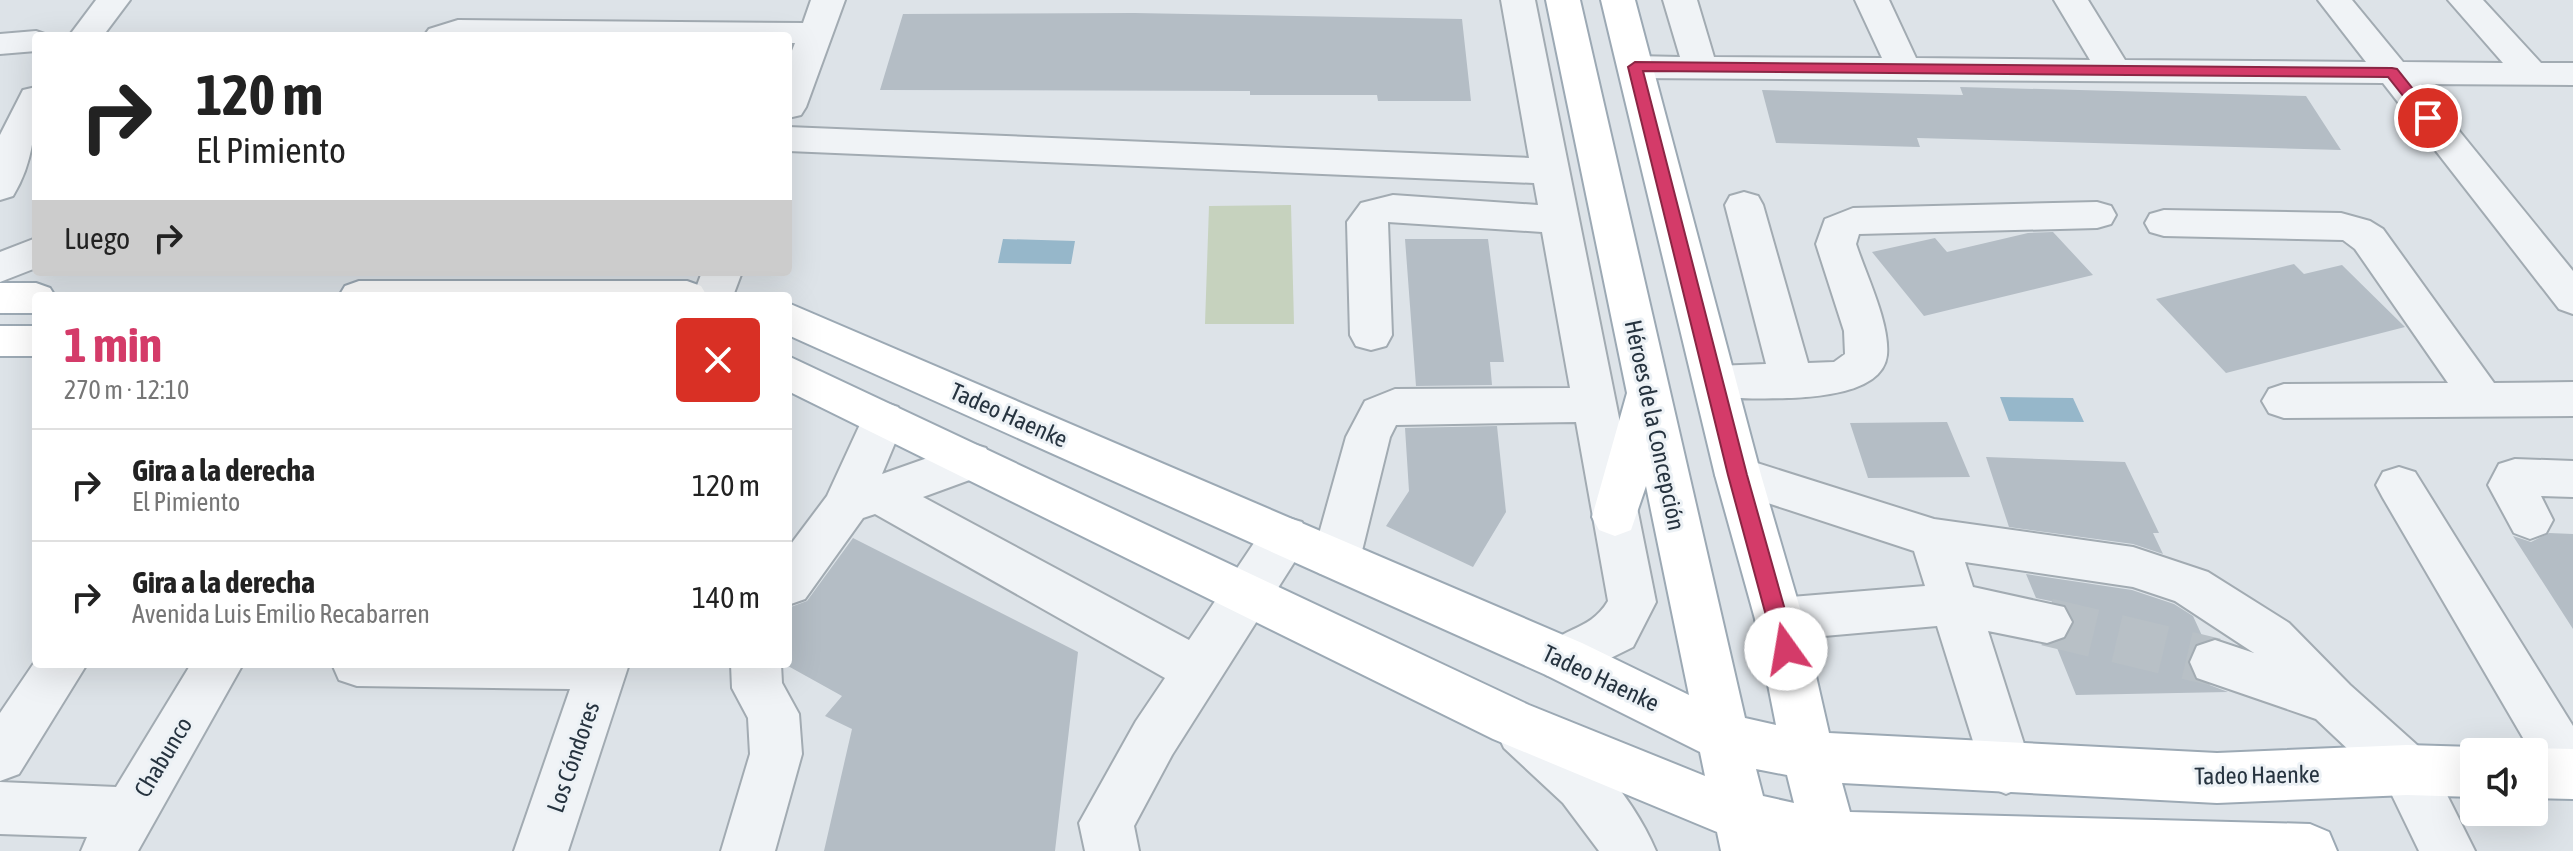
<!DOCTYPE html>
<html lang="es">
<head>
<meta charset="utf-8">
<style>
	:root { --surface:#fff; --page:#f2f2f2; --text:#222; --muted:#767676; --line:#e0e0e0; --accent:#d43b69 }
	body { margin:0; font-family:"Asap Condensed",sans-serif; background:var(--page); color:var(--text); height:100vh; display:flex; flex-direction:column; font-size:30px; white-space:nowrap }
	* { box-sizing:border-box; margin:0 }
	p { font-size:26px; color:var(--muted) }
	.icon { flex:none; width:44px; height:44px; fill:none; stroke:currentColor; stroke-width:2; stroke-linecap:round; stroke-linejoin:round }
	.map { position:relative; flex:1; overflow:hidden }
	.drawer { position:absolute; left:32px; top:292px; width:760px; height:376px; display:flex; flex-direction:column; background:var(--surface); border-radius:8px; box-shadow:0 8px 32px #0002 }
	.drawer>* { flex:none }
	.top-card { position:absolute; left:32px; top:32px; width:760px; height:244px; border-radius:8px; box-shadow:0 8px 32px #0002; background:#fff; color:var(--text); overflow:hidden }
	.fabs { position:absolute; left:2460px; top:738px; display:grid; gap:16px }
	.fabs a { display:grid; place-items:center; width:88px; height:88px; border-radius:8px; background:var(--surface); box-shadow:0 8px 32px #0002; font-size:40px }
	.pin { position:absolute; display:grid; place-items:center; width:68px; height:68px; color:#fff; margin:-34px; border:4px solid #fff; border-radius:50%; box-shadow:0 2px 8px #0007 }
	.me { position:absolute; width:88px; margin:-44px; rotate:347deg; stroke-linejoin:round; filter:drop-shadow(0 0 6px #0008) }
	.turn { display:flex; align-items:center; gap:28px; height:168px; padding:0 32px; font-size:36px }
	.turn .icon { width:104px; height:104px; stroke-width:2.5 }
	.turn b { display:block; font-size:56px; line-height:68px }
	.then { display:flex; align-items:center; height:76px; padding:0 32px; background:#0003; gap:16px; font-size:30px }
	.round { display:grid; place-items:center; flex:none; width:84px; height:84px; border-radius:8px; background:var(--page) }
	.overview { display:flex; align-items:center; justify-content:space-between; height:136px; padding:0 32px }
	h1 { font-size:48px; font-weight:700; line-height:60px; color:var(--accent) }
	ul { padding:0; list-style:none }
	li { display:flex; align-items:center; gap:24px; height:112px; padding:0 32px; border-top:2px solid var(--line) }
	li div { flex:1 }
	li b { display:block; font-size:30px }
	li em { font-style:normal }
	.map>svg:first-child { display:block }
</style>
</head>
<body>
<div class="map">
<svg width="2573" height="851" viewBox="0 0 2573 851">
	<rect width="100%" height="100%" fill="#dde3e8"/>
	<!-- green -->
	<path fill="#c6d2be" d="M 1291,205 L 1294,324 L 1205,324 L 1209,206 Z"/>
	<!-- water -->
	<path fill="#96b7ca" d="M 1003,239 L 1075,241 L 1071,264 L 998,263 Z
		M 2000,397 L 2073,398 L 2084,422 L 2009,421 Z"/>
	<!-- building -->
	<path fill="#b4bdc5" d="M 1134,13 L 1462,19 L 1471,101 L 1378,101 L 1377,95 L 1250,95 L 1250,91 L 880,90 L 903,14 Z
		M 1960,87 L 2306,96 L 2341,150 L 1917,138 L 1920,147 L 1776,143 L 1762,90 L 1963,95 Z
		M 2053,232 L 2093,275 L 1924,316 L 1872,252 L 1935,238 L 1947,252 L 2028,233 Z
		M 1405,239 L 1488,239 L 1504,362 L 1490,362 L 1492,385 L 1416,386 Z
		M 2294,264 L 2304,274 L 2342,265 L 2405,327 L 2226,373 L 2156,299 Z
		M 1947,422 L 1970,477 L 1868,478 L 1850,423 Z
		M 1497,426 L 1506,512 L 1473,567 L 1386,526 L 1409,491 L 1405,428 Z
		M 1986,457 L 2125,462 L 2159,533 L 2153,533 L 2163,554 L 2133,544 L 2009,527 Z
		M 2549,533 L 2573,534 L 2573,629 L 2513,536 L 2531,542 Z
		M 853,538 L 1078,652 L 1055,851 L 824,851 L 852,729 L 825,716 L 842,696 L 788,666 L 788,608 L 807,601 Z
		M 2026,574 L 2132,590 L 2174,604 L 2193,616 L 2204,640 L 2194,645 L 2187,661 L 2194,679 L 2228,692 L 2076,695 L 2055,643 L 2067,638 L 2075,621 L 2065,604 L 2036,598 Z"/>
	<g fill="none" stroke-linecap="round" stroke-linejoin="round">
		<!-- minor-tunnel -->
		<path stroke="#b8c0c6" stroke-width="48" stroke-dasharray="48 24" stroke-linecap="butt" d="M 2047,622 L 2215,662"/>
		<!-- minor casing -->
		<g stroke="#a2abb2" stroke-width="4">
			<path id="minor" d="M 96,0 L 130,0 L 103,36 L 69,36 Z
				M 811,0 L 845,0 L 806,107 L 801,115 L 788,118 L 788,61 L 795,43 L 788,43 L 788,36 L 424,36 L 429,29 L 458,20 L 803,23 Z
				M 1501,0 L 1535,0 L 1656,602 L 1633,647 L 1564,681 L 1546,675 L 1539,659 C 1555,625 1588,635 1608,601 L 1576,422 L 1396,425 L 1390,437 L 1360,559 L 1353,573 L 1336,579 L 1319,573 L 1312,559 L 1346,437 L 1365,401 L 1395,389 L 1570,388 L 1542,232 L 1388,222 L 1392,335 L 1386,346 L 1371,350 L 1356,346 L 1350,335 L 1347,222 L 1361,203 L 1393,195 L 1538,205 L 1534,183 L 788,151 L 788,127 L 1529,158 Z
				M 1663,0 L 1697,0 L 1714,57 L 1882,58 L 1855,0 L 1889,0 L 1916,58 L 2090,60 L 2054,0 L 2088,0 L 2125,60 L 2366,62 L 2318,0 L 2352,0 L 2403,62 L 2503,63 L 2448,0 L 2483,0 L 2541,63 L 2573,63 L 2573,85 L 2421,84 L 2573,271 L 2573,314 L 2559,309 L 2383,83 L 1635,78 L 1623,75 L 1618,67 L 1623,59 L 1635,56 L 1680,57 Z
				M 36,31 L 50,36 L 36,36 L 36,51 L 0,54 L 0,34 Z
				M 36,87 C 36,125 34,162 13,196 L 0,200 L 0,135 L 23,90 Z
				M 1744,192 L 1758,196 L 1763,205 L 1808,363 L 1834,362 L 1845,354 L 1844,331 L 1816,244 L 1825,219 L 1853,208 L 2097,202 L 2111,206 L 2116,215 L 2111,224 L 2097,228 L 1859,234 L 1856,244 C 1866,275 1890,323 1887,355 C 1881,409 1754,397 1715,398 L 1700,393 L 1694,382 L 1700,371 L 1715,366 L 1766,364 L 1725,205 L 1730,196 Z
				M 2164,210 L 2341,213 L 2370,221 L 2383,229 L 2494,383 L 2573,382 L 2573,416 L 2284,418 L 2269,413 L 2262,401 L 2269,389 L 2284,384 L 2448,383 L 2355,249 L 2343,240 L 2164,236 L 2150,232 L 2145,223 L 2150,214 Z
				M 36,238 L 36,268 L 0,282 L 0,252 Z
				M 702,272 L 742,272 L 733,296 L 693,296 Z
				M 883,402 L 898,407 L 905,419 L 882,474 L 970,443 L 986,448 L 992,461 L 986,474 L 923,497 L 1189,640 L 1268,522 L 1285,517 L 1302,522 L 1308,536 L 1302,550 L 1172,755 L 1134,826 L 1139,851 L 1085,851 L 1079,823 L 1136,721 L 1165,678 L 875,514 L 863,518 L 805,599 L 788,605 L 788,548 L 827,496 L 868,407 Z
				M 1738,457 L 1934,519 L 2133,547 L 2208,572 L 2289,623 L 2350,685 L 2426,753 L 2475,851 L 2419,851 L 2388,787 L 2316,719 L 2197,678 L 2190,662 L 2197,646 L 2215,640 L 2254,653 L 2175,601 L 2133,587 L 1965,562 L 1973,587 L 2064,607 L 2072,622 L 2064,637 L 2047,643 L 1988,631 L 2032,769 L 2025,786 L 2006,794 L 1987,786 L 1937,626 L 1779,640 L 1762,634 L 1755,619 L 1762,604 L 1779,598 L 1925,586 L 1914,551 L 1722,488 L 1715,475 L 1722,462 Z
				M 2515,459 L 2573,461 L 2573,497 L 2541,496 L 2553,520 L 2546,533 L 2530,539 L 2514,533 L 2488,485 L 2499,464 Z
				M 2399,467 L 2415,472 L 2573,726 L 2573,799 L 2554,791 L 2383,498 L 2376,485 L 2383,472 Z
				M 36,660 L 36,664 L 87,664 L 19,774 L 0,781 L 0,713 Z
				M 191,664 L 243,664 L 138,851 L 81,851 L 87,837 L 0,834 L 0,782 L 116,787 Z
				M 332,664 L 629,664 L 568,851 L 514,851 L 570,689 L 357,686 L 339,680 Z
				M 731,664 L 781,664 L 782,683 L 799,714 L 802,754 L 775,851 L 721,851 L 750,754 L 748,718 L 732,688 Z
				M 1522,707 C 1578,729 1633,797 1656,851 L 1599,851 L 1563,803 L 1504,748 L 1496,731 L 1504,714 Z"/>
		</g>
		<!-- major casing -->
		<g stroke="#9ca9b4" stroke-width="4">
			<path id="major" d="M 1546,0 L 1580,0 L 1745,718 L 1776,725 L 1755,619 L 1715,475 L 1601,0 L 1635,0 L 1761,475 L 1803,619 L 1829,733 L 2217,753 L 2407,745 L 2474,747 L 2486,752 L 2474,752 L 2474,797 L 2407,795 L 2217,803 L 1842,783 L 1850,812 L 2310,824 L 2329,832 L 2337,851 L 1721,851 L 1717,832 L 1493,739 L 788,391 L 788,356 L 1529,705 L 1705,776 L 1700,752 L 1546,675 L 788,335 L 788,303 L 1582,643 L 1689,695 L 1646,486 L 1631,530 L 1615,536 L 1599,530 L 1592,517 L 1627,393 ZM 1756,769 L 1787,775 L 1794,803 L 1763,796 Z
				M 359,281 L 687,281 L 701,286 L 707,296 L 339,296 L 345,286 Z
				M 0,283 L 36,283 L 50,288 L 55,296 L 36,296 L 36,313 L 0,313 Z
				M 0,326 L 36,326 L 36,356 L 0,356 Z
				M 2534,748 L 2573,749 L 2573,799 L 2534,798 L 2534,752 L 2524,752 Z"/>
		</g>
		<!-- minor -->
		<use href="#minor" fill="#f0f3f6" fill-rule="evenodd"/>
		<!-- major -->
		<use href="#major" fill="#fff" fill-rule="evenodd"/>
	</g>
	<!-- route -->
	<path fill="#d43b69" stroke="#8a2644" stroke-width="2" d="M 1635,62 L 2392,68 L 2397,69 L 2436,118 L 2433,121 L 2423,121 L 2388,77 L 1643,71 L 1747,475 L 1796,649 L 1793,655 L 1786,658 L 1778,655 L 1775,649 L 1728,475 L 1628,67 Z"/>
	<g text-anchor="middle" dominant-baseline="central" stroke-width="6" stroke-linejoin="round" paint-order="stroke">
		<!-- street labels -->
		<g font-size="24" fill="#26333f" stroke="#ecf1f5">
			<text transform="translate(1009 415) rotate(24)">Tadeo Haenke</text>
			<text transform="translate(1655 425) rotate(78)">Héroes de la Concepción</text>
			<text transform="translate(1601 678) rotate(25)">Tadeo Haenke</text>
			<text transform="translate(163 757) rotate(-59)">Chabunco</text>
			<text transform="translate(573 757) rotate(-71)">Los Cóndores</text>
			<text transform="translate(2257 775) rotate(-1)">Tadeo Haenke</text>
		</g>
	</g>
</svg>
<div class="fabs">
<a><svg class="icon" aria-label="sound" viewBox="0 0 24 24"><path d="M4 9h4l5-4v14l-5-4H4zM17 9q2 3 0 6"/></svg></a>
</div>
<div class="pin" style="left:2428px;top:118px;background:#d93025"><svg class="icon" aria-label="arrive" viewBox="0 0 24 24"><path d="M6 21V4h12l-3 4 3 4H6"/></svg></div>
<svg class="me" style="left:1786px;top:649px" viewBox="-20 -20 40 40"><circle r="19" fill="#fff"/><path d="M0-13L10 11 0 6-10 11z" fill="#d43b69"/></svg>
<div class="top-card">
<div class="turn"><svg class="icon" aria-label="right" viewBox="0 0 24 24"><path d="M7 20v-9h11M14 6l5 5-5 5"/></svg><div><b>120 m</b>El Pimiento</div></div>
<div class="then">Luego<svg class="icon" aria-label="right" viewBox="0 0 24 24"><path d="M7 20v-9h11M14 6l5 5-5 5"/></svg></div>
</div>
<section class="drawer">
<div class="overview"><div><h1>1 min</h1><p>270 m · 12:10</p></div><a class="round" style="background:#d93025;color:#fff"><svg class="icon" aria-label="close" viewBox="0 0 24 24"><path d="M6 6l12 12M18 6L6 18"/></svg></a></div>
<ul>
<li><svg class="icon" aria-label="right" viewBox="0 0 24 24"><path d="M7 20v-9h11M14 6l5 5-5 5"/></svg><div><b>Gira a la derecha</b><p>El Pimiento</p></div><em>120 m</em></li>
<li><svg class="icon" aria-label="right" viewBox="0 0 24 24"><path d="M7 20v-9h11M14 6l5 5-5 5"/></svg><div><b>Gira a la derecha</b><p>Avenida Luis Emilio Recabarren</p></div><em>140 m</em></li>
</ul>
</section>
</div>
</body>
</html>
